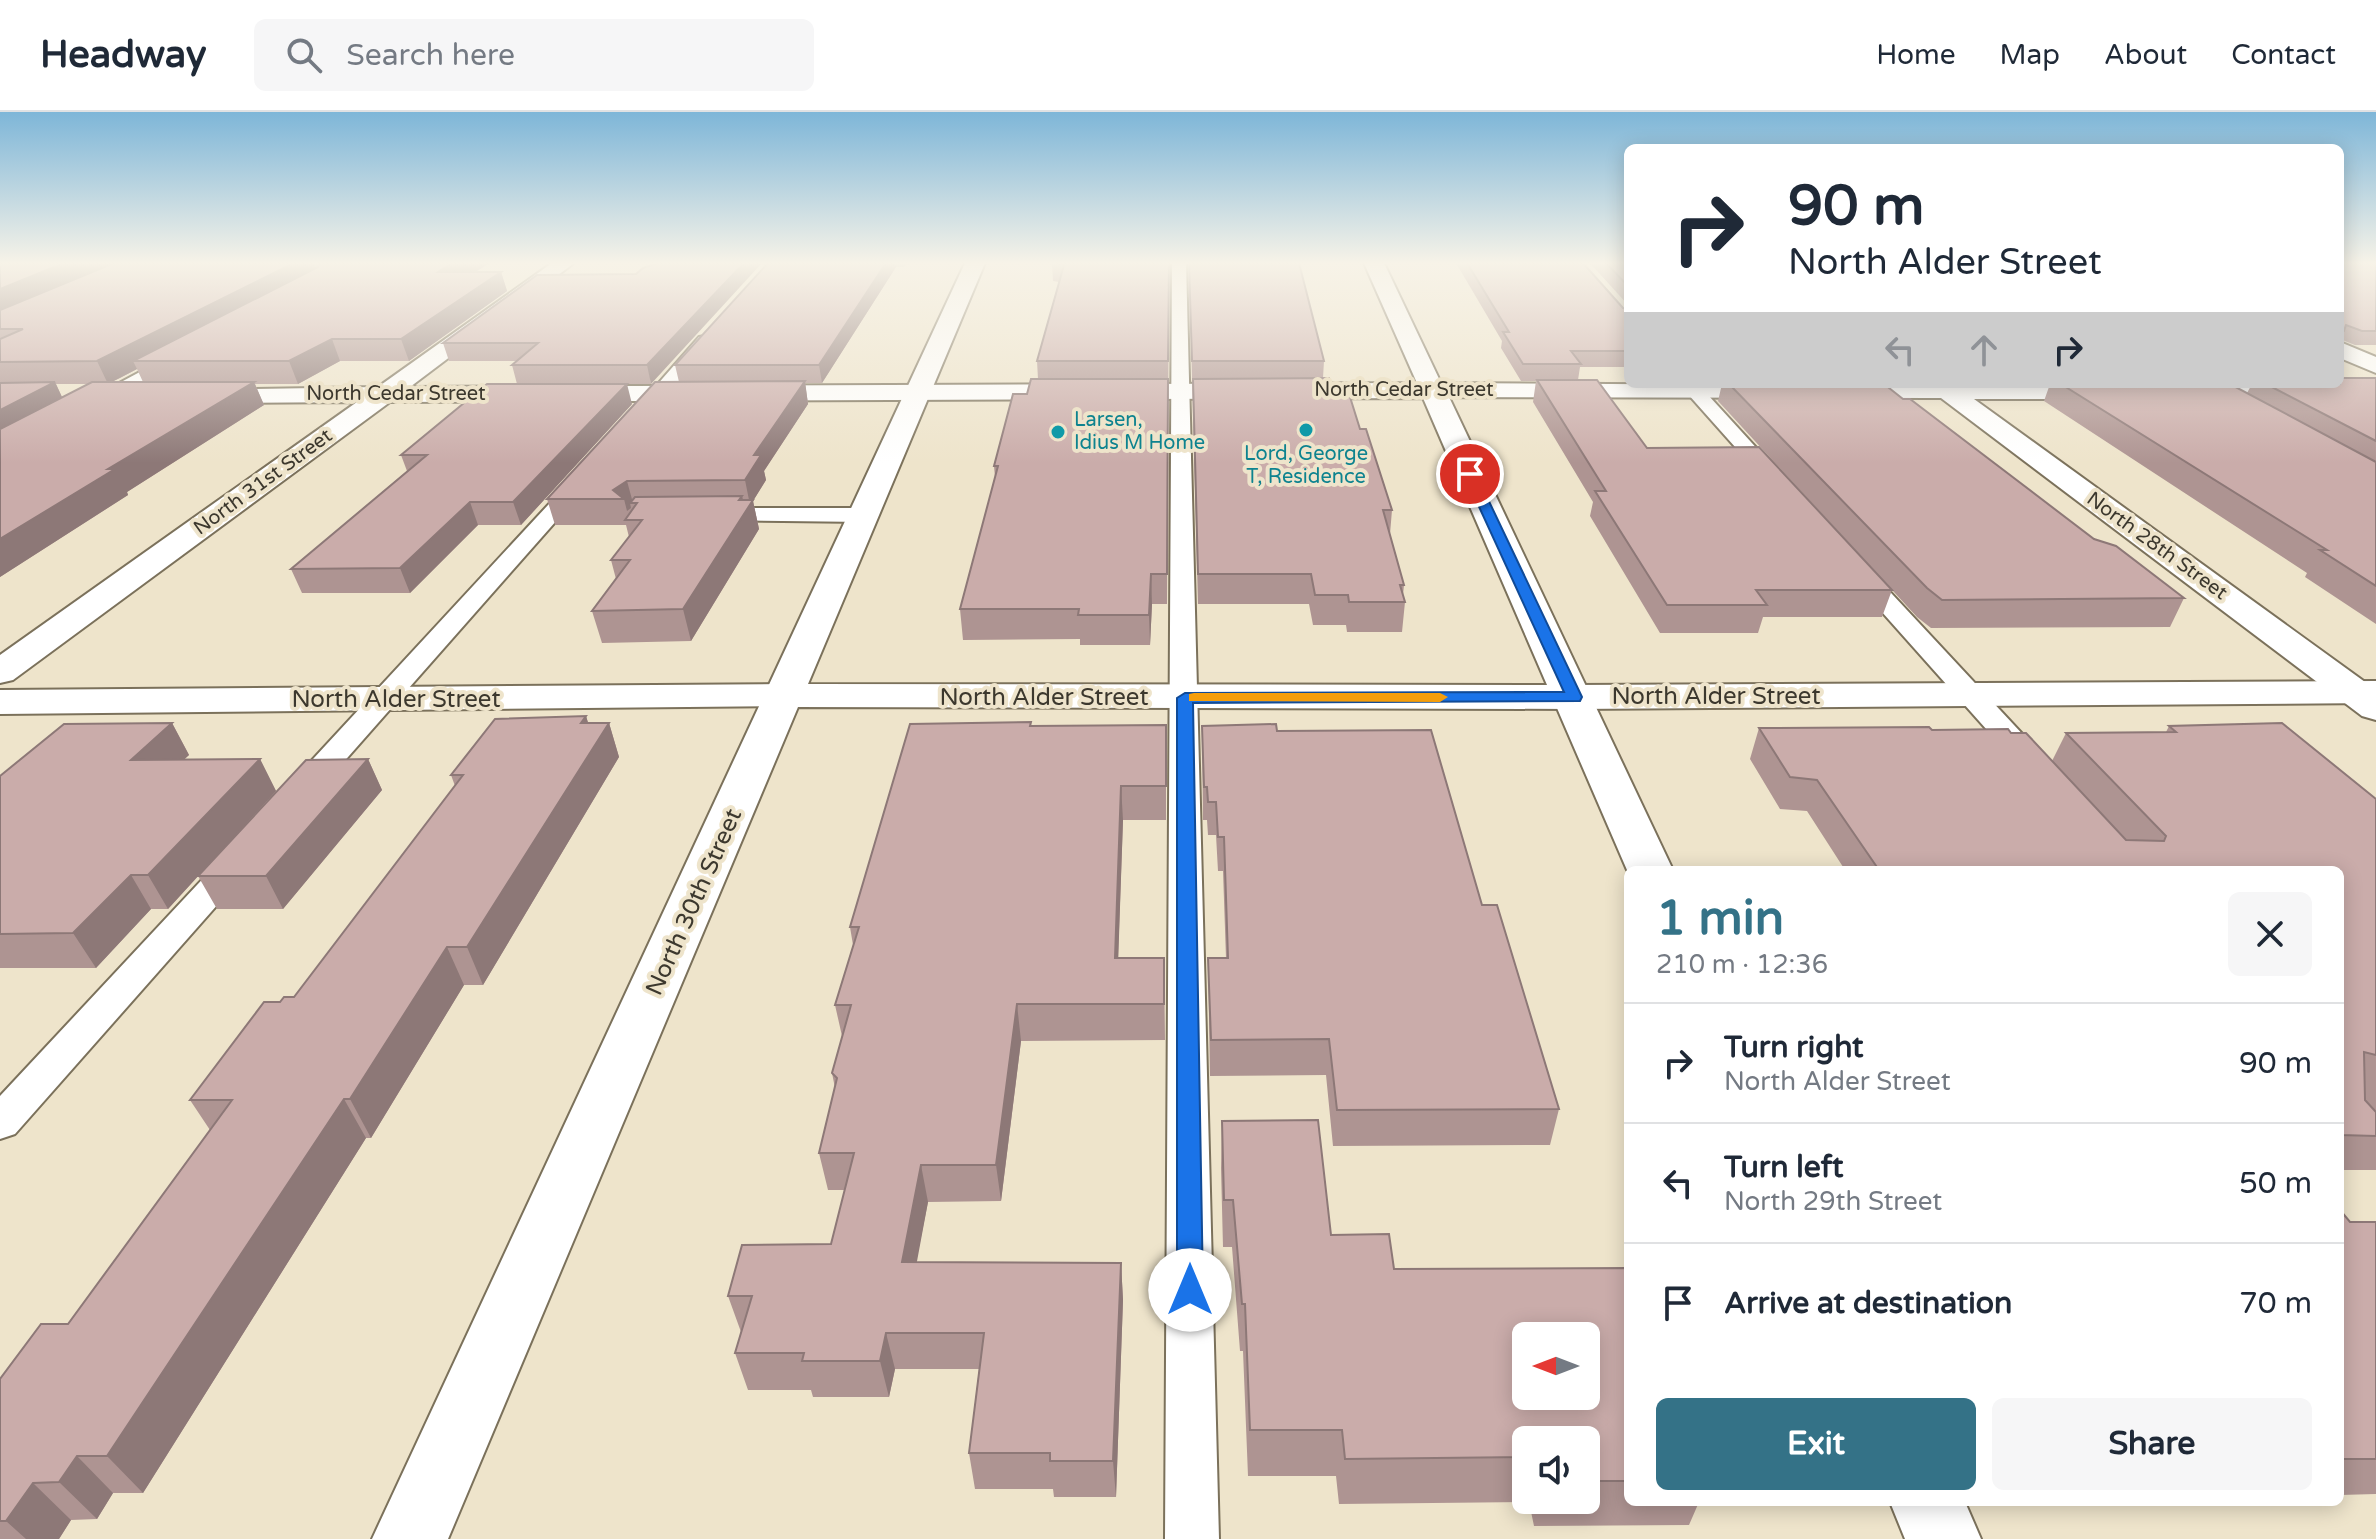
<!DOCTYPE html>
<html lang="en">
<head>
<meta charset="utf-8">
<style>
	:root { --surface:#fff; --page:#f6f6f7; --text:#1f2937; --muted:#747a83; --line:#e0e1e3; --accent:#347287 }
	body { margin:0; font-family:"Varela Round",sans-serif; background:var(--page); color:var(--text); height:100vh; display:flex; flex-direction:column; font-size:30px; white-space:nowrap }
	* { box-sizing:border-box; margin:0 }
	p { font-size:26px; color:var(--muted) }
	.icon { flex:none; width:44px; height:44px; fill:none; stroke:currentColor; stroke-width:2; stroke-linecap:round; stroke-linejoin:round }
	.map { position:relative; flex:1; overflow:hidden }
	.details { position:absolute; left:1624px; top:754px; width:720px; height:640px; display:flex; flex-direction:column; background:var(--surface); border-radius:12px; box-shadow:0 4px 20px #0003 }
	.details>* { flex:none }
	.guide { position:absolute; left:1624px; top:32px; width:720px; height:244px; border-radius:12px; box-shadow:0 4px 20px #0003; background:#fff; color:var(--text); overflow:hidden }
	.needle { width:52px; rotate:270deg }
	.controls { position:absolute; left:1512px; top:1210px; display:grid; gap:16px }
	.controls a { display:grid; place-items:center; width:88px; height:88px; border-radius:12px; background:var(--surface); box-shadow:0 4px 20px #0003; font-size:40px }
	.pin { position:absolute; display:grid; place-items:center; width:68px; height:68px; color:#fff; margin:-34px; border:4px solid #fff; border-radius:50%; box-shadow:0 2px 8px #0007 }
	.me { position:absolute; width:88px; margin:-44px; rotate:0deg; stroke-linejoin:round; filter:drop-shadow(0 0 6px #0008) }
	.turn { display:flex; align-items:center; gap:28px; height:168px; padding:0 32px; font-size:36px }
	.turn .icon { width:104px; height:104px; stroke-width:2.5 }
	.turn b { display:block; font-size:56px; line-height:68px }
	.lanes { display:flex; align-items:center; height:76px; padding:0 32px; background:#0003; justify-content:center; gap:40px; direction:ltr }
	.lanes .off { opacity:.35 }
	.round { display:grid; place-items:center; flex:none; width:84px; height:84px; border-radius:12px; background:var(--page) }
	.headline { display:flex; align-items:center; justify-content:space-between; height:136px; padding:0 32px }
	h1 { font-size:48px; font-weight:700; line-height:60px; color:var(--accent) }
	.button { display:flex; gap:16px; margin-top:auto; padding:16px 32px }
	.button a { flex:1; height:92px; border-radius:12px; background:var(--accent); color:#fff; font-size:32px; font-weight:700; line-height:92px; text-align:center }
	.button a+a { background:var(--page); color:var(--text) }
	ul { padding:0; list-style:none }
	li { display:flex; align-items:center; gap:24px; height:120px; padding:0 32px; border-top:2px solid var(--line) }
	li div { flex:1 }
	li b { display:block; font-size:30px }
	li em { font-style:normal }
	header { display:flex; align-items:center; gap:48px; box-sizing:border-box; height:112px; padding:0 40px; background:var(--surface); border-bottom:2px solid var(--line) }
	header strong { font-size:38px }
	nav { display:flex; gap:44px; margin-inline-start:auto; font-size:28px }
	.search { width:560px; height:72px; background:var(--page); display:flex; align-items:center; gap:20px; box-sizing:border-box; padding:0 28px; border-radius:12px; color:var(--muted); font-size:30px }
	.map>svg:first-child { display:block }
</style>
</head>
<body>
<header>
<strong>Headway</strong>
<div class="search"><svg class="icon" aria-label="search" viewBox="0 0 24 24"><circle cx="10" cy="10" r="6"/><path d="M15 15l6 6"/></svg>Search here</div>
<nav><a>Home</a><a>Map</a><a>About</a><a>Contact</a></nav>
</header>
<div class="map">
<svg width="2376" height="1427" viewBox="0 0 2376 1427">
	<rect width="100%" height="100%" fill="#eee4cb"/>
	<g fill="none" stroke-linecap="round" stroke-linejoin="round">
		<!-- lane casing -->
		<g stroke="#7b715b" stroke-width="4">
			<path id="lane" d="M 1172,151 L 1186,151 L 1219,1427 L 1165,1427 Z
				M 705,224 L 713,229 L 648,307 L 634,307 L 632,303 L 634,299 L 699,225 Z
				M 177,240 L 183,241 L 186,245 L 183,249 L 98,295 L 91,297 L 82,291 Z
				M 1679,272 L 1698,272 L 1782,364 L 1785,368 L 1782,372 L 1768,372 Z
				M 580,364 L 591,370 L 587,374 L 311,687 L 300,689 L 289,687 L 285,680 L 289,673 L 573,366 Z
				M 712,396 L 865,396 L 876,403 L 865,410 L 704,408 L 701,403 L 704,398 Z
				M 1857,451 L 1865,453 L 2042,643 L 2046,649 L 2042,655 L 2031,658 L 2020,655 L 1849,463 L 1845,458 L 1849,453 Z
				M 237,740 L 249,743 L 254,750 L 249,757 L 15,1022 L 0,1027 L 0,984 L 225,743 Z"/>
		</g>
		<!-- street casing -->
		<g stroke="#7b715b" stroke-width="4">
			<path id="street" d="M 552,151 L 574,151 L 410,275 L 1417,271 L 1364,151 L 1384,151 L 1441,271 L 2115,275 L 2118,280 L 2115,285 L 2106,287 L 1974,287 L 2376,578 L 2376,608 L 2362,604 L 1941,286 L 1449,285 L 1673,758 L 1627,758 L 1423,286 L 390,290 L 13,568 L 0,571 L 0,543 L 357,290 L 198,291 L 189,288 L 185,283 L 189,278 L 378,275 Z
				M 2340,230 L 2376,245 L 2376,261 L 2340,246 Z
				M 2376,271 L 2376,285 L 2182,286 L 2173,284 L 2170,279 L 2180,272 Z
				M 786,572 L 800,575 L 805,583 L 800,591 L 786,594 L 0,602 L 0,578 Z
				M 1890,1390 L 1965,1390 L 1981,1427 L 1905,1427 Z"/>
		</g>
		<!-- secondary casing -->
		<g stroke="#7b715b" stroke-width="4">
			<path id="secondary" d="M 965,151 L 985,151 L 808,572 L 1574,573 L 2376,569 L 2376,591 L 1574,597 L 798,595 L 448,1427 L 372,1427 Z"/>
		</g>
		<!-- lane -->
		<use href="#lane" fill="#fff" fill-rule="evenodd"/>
		<!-- street -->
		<use href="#street" fill="#fff" fill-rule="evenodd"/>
		<!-- secondary -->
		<use href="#secondary" fill="#fff" fill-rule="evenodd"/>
	</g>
	<!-- wall -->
	<path fill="#ae9492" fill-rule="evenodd" d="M 0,151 L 489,151 L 476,160 L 501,160 L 507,179 L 409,249 L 340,249 L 298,272 L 255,272 L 264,293 L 127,380 L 128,383 L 0,465 ZM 137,257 L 143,270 L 111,270 L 120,266 ZM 56,272 L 89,272 L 62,285 Z
		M 768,151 L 907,151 L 904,155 L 896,155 L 822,271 L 805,271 L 808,292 L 764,359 L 766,368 L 753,389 L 759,417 L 691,529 L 602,531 L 592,499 L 616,467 L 611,448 L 629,425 L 626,413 L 555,413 L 547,387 L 679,270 L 675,253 Z
		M 1052,151 L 1169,151 L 1167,492 L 1152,492 L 1150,533 L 1080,533 L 1080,527 L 963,528 L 960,497 L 995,365 L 994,354 L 1027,282 L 1038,267 L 1037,249 L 1059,170 L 1053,169 Z
		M 1189,151 L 1324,249 L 1323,266 L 1334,285 L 1360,317 L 1392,398 L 1390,422 L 1404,473 L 1403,483 L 1405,490 L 1402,520 L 1347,520 L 1346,513 L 1313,513 L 1309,492 L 1198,492 Z
		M 1456,151 L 1583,151 L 1623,196 L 1628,197 L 1628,255 L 1580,255 L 1578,268 L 1647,336 L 1892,478 L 1882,505 L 1763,505 L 1758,521 L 1660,521 L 1590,404 L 1593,390 L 1533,290 L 1536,269 L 1521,269 L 1501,236 L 1502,229 Z
		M 1590,151 L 1628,151 L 1628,193 Z
		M 2340,151 L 2376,151 L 2376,233 L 2355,233 L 2340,227 Z
		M 636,162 L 651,272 L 517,272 L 512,253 L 517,249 L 449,249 L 443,231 Z
		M 2376,266 L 2376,512 L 2305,465 L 2307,461 L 2044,289 L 2050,272 L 2230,272 L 2247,281 L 2252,272 L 2340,272 Z
		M 1722,272 L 1884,272 L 1903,287 L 2094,427 L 2184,486 L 2170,515 L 1931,516 L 1917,505 L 1718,289 Z
		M 632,292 L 521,413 L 478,413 L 410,481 L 302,481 L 291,457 L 407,359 L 401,343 Z
		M 586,604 L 588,611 L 609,611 L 619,645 L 483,873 L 464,873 L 371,1026 L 366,1026 L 143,1381 L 113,1381 L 97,1407 L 71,1408 L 59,1427 L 0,1427 L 0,1267 L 68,1212 L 210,1018 L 190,988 L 280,890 L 294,885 L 455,674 L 451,663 Z
		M 1031,610 L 1031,614 L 1166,613 L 1166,708 L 1123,708 L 1118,846 L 1164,846 L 1165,928 L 1021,929 L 1001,1089 L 928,1090 L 916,1150 L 1121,1151 L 1123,1188 L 1116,1385 L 1054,1385 L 1053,1377 L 975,1377 L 969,1341 L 979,1257 L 895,1257 L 889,1285 L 813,1285 L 811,1278 L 748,1278 L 735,1241 L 741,1220 L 728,1184 L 831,1132 L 845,1078 L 828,1078 L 819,1041 L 835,976 L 832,961 L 842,924 L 835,893 L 853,833 L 850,815 Z
		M 172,611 L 189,643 L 184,647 L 260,647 L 276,679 L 168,797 L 151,797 L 96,856 L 0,856 L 0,664 Z
		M 1202,614 L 1277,619 L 1482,793 L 1559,997 L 1550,1033 L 1333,1034 L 1326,963 L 1210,964 L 1208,846 L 1226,846 L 1223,759 L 1218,759 L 1216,723 L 1208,723 L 1207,708 L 1203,708 Z
		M 2169,614 L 2376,687 L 2376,1058 L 2340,1058 L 2340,758 L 1845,758 L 1807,699 L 1780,697 L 1750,647 L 1759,616 L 1932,618 L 2011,621 L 2052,649 L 2066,621 L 2166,620 Z
		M 368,647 L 382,678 L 283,797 L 217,797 L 198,764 Z
		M 1222,1009 L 1331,1123 L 1394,1157 L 1628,1156 L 1628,1390 L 1699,1390 L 1689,1413 L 1534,1414 L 1529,1390 L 1339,1392 L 1336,1364 L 1248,1364 L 1243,1239 L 1240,1239 L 1232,1135 L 1223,1135 L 1221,1056 ZM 1526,1328 L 1586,1328 L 1586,1388 L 1526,1388 Z
		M 2340,1098 L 2350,1110 L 2376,1110 L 2376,1382 L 2340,1383 Z"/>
	<!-- shaded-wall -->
	<path fill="#8d7877" d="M 64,151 L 120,151 L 0,202 L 0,177 Z
		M 294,151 L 313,151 L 318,162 L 133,249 L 137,257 L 108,272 L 97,249 Z
		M 452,151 L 489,151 L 444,180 L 438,160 Z
		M 744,151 L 762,151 L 651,272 L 647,253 Z
		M 886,151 L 895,151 L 896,155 L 822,271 L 819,253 Z
		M 501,160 L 507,179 L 409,249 L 401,227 Z
		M 332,227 L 340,249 L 298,272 L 289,249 Z
		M 805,269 L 808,292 L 764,359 L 766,368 L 753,389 L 759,417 L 691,529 L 683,497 L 742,384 L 746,399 L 750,393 L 745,368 L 754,343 Z
		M 55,270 L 66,294 L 0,329 L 0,298 Z
		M 254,270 L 264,293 L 127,380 L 128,383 L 0,465 L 0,427 L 108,357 Z
		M 627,272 L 632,292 L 521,413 L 513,390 Z
		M 627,369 L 633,391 L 630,391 L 631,396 L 627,399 L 624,387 L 613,378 Z
		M 470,390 L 478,413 L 410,481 L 400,456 Z
		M 1151,462 L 1152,492 L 1150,533 L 1149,503 Z
		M 586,604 L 595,633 L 609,611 L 619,645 L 483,873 L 467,835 Z
		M 172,611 L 189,643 L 150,680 L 131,648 Z
		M 260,647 L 276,679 L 168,797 L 148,763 Z
		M 368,647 L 382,678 L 283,797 L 266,764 Z
		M 1121,674 L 1123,708 L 1117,882 L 1115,846 Z
		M 131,763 L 151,797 L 96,856 L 73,821 Z
		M 447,835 L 464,873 L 371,1026 L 350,987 Z
		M 1017,892 L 1021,929 L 1001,1089 L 996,1053 Z
		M 344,987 L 366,1026 L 143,1381 L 107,1344 Z
		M 921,1053 L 928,1090 L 910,1187 L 902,1150 Z
		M 1121,1151 L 1123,1188 L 1116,1385 L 1113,1349 Z
		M 886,1221 L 895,1257 L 889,1285 L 880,1249 Z
		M 77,1344 L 113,1381 L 97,1407 L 59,1370 Z
		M 33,1371 L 71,1408 L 59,1427 L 26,1427 L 6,1409 Z"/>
	<!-- building -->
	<path fill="#caacaa" stroke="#8d7877" stroke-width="2" fill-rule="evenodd" d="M 0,151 L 64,151 L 0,177 Z
		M 114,151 L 294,151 L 97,249 L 0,250 L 0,227 L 23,217 L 0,217 L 0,198 Z
		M 320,151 L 452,151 L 438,160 L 501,160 L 401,227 L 332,227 L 289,249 L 133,249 L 318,155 Z
		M 658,151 L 744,151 L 647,253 L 512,253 L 538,231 L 443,231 L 537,163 L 636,162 L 643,156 Z
		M 768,151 L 886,151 L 819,253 L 675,253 Z
		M 1055,151 L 1169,151 L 1168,249 L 1037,249 L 1064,153 Z
		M 1189,151 L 1299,151 L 1324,249 L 1192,249 Z
		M 1467,151 L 1583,151 L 1623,196 L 1628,197 L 1628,239 L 1571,239 L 1581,252 L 1523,252 L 1503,220 L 1509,220 Z
		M 1606,151 L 1628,151 L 1628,174 Z
		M 2340,151 L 2376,151 L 2376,219 L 2362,219 L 2346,213 L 2344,219 L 2340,219 Z
		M 1329,266 L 1334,285 L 1350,285 L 1360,317 L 1366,317 L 1392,398 L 1383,398 L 1404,473 L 1400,473 L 1405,490 L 1349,490 L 1348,483 L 1315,483 L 1311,462 L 1198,462 L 1193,267 Z
		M 2340,266 L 2376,266 L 2376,329 L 2266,272 L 2340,272 Z
		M 1031,267 L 1168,267 L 1167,462 L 1151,462 L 1149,503 L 1078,503 L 1079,497 L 960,497 L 998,354 L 994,354 L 1013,282 L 1027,282 Z
		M 1537,268 L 1597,268 L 1647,336 L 1759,335 L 1892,478 L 1756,478 L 1767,493 L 1667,493 L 1595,379 L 1606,379 Z
		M 805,269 L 754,343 L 761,343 L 745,368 L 627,369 L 613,378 L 624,387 L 547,387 L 655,270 Z
		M 55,270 L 0,298 L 0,271 Z
		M 92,270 L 254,270 L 108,357 L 115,357 L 0,427 L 0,317 Z
		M 487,272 L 627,272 L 513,390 L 470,390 L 400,456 L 291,457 L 427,343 L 401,343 Z
		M 1729,272 L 1884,272 L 1903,287 L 1910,287 L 2094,427 L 2116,434 L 2184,486 L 1942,488 L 1927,476 Z
		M 2061,272 L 2230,272 L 2376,350 L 2376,474 L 2320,438 L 2327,438 Z
		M 742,384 L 739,388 L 753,388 L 683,497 L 592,499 L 630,448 L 611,448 L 642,408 L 625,408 L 637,391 L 630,391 L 635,385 Z
		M 586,604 L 581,611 L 609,611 L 467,835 L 447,835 L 350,987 L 344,987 L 107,1344 L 77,1344 L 59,1370 L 33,1371 L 6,1409 L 0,1409 L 0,1267 L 41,1212 L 68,1212 L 232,988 L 190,988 L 264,890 L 280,890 L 284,885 L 294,885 L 463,663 L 451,663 L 495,607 Z
		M 1031,610 L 1030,614 L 1166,613 L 1166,674 L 1121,674 L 1115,846 L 1164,846 L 1164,892 L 1017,892 L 996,1053 L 921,1053 L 902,1150 L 1121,1151 L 1113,1349 L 1050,1349 L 1050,1341 L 969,1341 L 984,1221 L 886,1221 L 880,1249 L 802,1249 L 804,1241 L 735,1241 L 752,1184 L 728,1184 L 742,1133 L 831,1132 L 854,1041 L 819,1041 L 837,966 L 832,961 L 851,893 L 835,893 L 859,815 L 850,815 L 910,612 Z
		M 172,611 L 131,648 L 260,647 L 148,763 L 131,763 L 73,821 L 0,822 L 0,664 L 64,612 Z
		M 2282,611 L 2376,687 L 2376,943 L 2364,940 L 2365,988 L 2376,1000 L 2376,1024 L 2340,1023 L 2340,758 L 1879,758 L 1817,668 L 1790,665 L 1759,616 L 1929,615 L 1932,618 L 2008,617 L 2011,621 L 2026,621 L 2126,728 L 2164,729 L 2166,724 L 2066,621 L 2176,620 L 2169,614 Z
		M 1276,612 L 1277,619 L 1431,618 L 1482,793 L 1497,793 L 1559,997 L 1337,998 L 1329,927 L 1211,928 L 1208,846 L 1228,846 L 1224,725 L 1218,725 L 1216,690 L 1208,690 L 1207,675 L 1204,675 L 1202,614 Z
		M 368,647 L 266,764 L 198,764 L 306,648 Z
		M 1318,1008 L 1331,1123 L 1389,1122 L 1394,1157 L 1628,1156 L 1628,1369 L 1586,1369 L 1586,1328 L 1526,1328 L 1526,1345 L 1345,1347 L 1342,1318 L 1250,1318 L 1245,1192 L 1242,1192 L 1233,1088 L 1224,1088 L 1222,1009 ZM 1526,1224 L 1586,1224 L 1586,1284 L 1526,1284 Z
		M 2340,1098 L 2350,1110 L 2376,1110 L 2376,1347 L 2340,1347 Z"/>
	<!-- sky -->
	<linearGradient id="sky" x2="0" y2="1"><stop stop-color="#7eb6d8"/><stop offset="0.43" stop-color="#f7f3e8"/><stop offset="1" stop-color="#f7f3e8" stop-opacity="0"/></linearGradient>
	<rect width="2376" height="351" fill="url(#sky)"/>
	<!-- route -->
	<path fill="#1a73e8" stroke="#114b97" stroke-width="2" d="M 1470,358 L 1476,362 L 1582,585 L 1580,589 L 1193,591 L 1203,1178 L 1199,1186 L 1190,1190 L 1181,1186 L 1177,1178 L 1177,586 L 1185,581 L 1564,580 L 1464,362 Z"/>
	<!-- slow -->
	<path fill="#f59e0b" d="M 1194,581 L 1440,581 L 1448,585 L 1440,590 L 1189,589 L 1189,582 Z"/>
	<!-- markers -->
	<g fill="#0f9aa8" stroke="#eee4cb" stroke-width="3">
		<circle cx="1306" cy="318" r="8"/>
		<circle cx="1058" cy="320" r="8"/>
	</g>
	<g text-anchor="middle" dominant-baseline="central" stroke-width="8" stroke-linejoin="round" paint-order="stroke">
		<!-- far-street labels -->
		<g font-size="20" fill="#3c382e" stroke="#eee4cb">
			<text x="1404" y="278">North Cedar Street</text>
			<text x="396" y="282">North Cedar Street</text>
			<text transform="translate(263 370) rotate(-36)">North 31st Street</text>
			<text transform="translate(2157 434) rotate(36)">North 28th Street</text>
		</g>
		<!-- far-culture labels -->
		<g font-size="20" fill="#0d838f" stroke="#eee4cb" text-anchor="start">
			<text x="1074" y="308">Larsen,<tspan x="1074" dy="23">Idius M Home</tspan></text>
			<text x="1306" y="342" text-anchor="middle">Lord, George<tspan x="1306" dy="23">T, Residence</tspan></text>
		</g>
		<!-- street labels -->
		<g font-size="24" fill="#3c382e" stroke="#eee4cb">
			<text x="1716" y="584">North Alder Street</text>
			<text x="1044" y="585">North Alder Street</text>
			<text x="396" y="587">North Alder Street</text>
			<text transform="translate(694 790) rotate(-66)">North 30th Street</text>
		</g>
	</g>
</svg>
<div class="controls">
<a><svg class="needle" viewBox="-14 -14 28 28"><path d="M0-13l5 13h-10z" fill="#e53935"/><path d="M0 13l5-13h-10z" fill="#747a83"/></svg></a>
<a><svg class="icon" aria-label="sound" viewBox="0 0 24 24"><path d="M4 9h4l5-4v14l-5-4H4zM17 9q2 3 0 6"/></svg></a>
</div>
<div class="pin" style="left:1470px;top:362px;background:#d93025"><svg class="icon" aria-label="arrive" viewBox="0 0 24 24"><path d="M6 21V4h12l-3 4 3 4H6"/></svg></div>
<svg class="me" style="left:1190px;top:1178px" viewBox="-20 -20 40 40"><circle r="19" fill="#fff"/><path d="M0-13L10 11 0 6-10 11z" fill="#1a73e8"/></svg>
<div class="guide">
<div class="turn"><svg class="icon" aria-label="right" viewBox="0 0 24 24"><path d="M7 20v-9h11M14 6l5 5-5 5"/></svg><div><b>90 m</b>North Alder Street</div></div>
<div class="lanes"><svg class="icon off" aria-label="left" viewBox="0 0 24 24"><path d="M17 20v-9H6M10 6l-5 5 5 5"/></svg><svg class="icon off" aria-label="ahead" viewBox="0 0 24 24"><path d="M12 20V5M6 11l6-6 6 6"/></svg><svg class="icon" aria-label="right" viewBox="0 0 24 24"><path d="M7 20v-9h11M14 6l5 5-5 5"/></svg></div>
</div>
<section class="details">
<div class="headline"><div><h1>1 min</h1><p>210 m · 12:36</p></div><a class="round"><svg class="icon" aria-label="close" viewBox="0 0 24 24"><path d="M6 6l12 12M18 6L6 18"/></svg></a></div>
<ul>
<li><svg class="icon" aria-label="right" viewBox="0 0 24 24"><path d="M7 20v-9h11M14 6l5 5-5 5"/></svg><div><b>Turn right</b><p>North Alder Street</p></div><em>90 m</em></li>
<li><svg class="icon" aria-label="left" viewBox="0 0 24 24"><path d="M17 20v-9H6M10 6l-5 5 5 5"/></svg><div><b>Turn left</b><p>North 29th Street</p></div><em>50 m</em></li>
<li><svg class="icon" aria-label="arrive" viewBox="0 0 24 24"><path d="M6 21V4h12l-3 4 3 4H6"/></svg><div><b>Arrive at destination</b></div><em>70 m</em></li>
</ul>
<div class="button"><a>Exit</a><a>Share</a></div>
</section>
</div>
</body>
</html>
